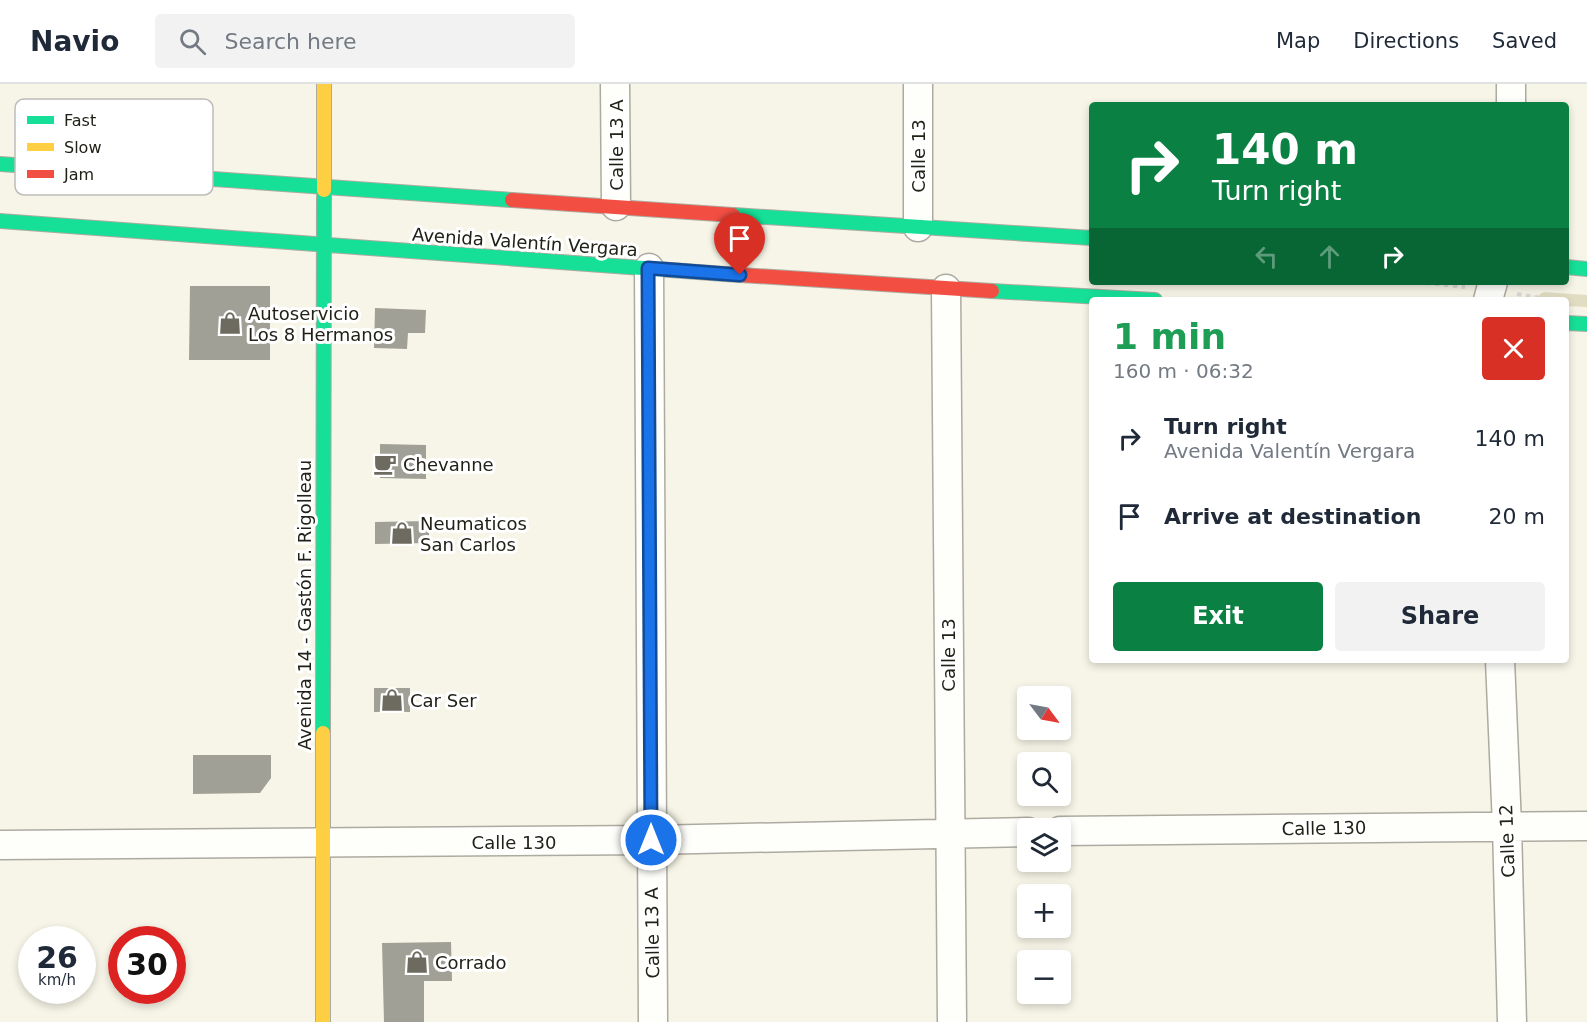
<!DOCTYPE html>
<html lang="en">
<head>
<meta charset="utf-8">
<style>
	:root { --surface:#fff; --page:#f2f2f3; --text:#1f2937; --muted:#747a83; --line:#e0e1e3; --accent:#0b8043 }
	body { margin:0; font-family:"DejaVu Sans",sans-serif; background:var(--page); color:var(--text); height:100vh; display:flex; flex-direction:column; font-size:22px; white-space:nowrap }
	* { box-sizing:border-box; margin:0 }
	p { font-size:20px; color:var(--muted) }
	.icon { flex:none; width:33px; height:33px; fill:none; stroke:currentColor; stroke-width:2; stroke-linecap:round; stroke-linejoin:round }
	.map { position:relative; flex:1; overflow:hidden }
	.side { position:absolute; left:1089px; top:213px; width:480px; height:366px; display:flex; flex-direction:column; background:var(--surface); border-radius:6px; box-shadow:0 3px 9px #0003 }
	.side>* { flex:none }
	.guide { position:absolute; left:1089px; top:18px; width:480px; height:183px; border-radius:6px; box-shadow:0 3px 9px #0003; background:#0b8043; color:#fff; overflow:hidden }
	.needle { width:39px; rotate:122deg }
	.fabs { position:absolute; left:1017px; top:602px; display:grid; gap:12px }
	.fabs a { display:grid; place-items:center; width:54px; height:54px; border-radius:6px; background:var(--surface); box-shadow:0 3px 9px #0003; font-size:30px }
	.speed { position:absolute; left:18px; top:842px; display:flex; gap:12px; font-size:30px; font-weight:700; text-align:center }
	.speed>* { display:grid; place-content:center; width:78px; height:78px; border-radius:50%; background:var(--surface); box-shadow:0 3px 9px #0003; line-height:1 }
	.speed small { font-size:15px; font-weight:400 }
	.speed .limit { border:9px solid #d22; background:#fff; color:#111 }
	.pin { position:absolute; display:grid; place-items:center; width:51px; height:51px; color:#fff; margin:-62px -26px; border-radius:50% 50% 50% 0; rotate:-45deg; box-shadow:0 0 6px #0007 }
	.pin .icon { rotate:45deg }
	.me { position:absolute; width:66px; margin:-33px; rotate:0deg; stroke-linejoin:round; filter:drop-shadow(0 0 4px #0008) }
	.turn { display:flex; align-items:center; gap:21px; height:126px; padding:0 24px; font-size:27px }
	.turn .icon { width:78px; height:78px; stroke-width:2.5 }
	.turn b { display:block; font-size:42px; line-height:51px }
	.lanes { display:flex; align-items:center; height:57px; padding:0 24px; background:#0003; justify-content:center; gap:30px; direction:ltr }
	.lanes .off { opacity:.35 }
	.round { display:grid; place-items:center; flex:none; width:63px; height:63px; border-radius:6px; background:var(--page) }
	.headline { display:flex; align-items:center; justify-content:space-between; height:102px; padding:0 24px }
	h1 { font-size:36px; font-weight:700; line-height:45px; color:#1e9e55 }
	.primary-button { display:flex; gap:12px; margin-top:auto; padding:12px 24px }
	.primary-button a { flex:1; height:69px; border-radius:6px; background:var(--accent); color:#fff; font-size:24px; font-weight:700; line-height:69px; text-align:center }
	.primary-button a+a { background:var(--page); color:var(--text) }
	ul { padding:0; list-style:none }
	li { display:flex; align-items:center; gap:18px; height:78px; padding:0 24px }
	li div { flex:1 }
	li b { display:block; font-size:22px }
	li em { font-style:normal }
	header { display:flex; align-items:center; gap:36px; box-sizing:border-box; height:84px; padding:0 30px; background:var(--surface); border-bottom:2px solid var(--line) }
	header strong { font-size:28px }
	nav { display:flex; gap:33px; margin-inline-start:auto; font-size:21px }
	.search { width:420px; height:54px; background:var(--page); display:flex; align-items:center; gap:15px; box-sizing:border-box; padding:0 21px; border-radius:6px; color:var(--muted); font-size:22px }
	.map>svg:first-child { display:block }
</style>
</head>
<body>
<header>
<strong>Navio</strong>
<div class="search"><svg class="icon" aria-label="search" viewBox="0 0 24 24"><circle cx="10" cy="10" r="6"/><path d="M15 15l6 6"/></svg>Search here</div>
<nav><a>Map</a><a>Directions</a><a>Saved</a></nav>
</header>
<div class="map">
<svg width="1587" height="938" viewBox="0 0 1587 938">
	<rect width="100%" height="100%" fill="#f7f5e7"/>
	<!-- green -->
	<path fill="#e1ddc2" d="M 1544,208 L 1587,211 L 1587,223 L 1566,222 L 1566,216 L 1538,216 L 1540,210 Z"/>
	<!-- building -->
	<path fill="#a1a096" d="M 190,202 L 270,202 L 270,276 L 189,276 Z
		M 375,224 L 426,226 L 425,249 L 408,249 L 407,265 L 374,264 Z
		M 380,360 L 426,361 L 426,395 L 380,394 Z
		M 429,437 L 429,459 L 375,460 L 375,438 Z
		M 374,604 L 410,604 L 410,628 L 374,628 Z
		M 193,671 L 271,671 L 271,694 L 260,709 L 193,710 Z
		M 451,858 L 452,897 L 424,897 L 424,938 L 384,938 L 382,859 Z"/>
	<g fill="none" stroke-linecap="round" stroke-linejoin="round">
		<!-- street casing -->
		<g stroke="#adaba1" stroke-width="31">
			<path id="street" d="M 615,0 L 616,122
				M 1511,0 L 1511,21
				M 918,143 L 918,0
				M 649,184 L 653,938
				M 946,205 L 952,938
				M 1488,216 L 1493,198
				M 1500,576 L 1507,742 L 1512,938
				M 1060,747 L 1587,742
				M 0,761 L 651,756 L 1028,748"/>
		</g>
		<!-- fast casing -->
		<g stroke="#adaba1" stroke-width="16">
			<path id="fast" d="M 0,80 L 512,116
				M 733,131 L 1092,154
				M 0,137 L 725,190
				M 1566,183 L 1587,185
				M 992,207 L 1155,216
				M 1566,239 L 1587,240
				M 323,649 L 324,106"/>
		</g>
		<!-- slow casing -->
		<g stroke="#adaba1" stroke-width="16">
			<path id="slow" d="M 324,106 L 324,0
				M 323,938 L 323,649"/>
		</g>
		<!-- jam casing -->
		<g stroke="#adaba1" stroke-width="16">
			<path id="jam" d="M 512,116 L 733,131
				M 725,190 L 992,207"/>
		</g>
		<!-- path -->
		<path stroke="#dbdad6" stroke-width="4" stroke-dasharray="4.5 4.5" stroke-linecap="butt" d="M 1417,198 L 1465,203
			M 1517,210 L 1548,215"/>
		<!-- street -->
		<use href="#street" stroke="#fefefb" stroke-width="28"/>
		<!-- fast -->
		<use href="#fast" stroke="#16e098" stroke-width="14"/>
		<!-- slow -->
		<use href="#slow" stroke="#ffcf43" stroke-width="14"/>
		<!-- jam -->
		<use href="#jam" stroke="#f24e42" stroke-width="14"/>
	</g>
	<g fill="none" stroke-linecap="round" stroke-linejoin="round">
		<!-- route casing -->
		<g stroke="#114b97" stroke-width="15">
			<path id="route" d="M 651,756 L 648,184 L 740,191"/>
		</g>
		<!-- route -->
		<use href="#route" stroke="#1a73e8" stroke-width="10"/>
	</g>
	<!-- icons -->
	<defs>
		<g id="shop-bare" transform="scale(1.8)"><path d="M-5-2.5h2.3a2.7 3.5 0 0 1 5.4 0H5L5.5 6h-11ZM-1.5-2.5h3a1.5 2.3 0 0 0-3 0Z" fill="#6d6b60" stroke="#fff" stroke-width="2.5" paint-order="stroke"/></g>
		<g id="cafe-bare" transform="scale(1.8)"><path d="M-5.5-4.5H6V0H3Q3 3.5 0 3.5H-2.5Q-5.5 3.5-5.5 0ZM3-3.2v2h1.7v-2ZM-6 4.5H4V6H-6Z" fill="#6d6b60" stroke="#fff" stroke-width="2.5" paint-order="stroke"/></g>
	</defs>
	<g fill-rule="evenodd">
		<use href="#shop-bare" x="230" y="239"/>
		<use href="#cafe-bare" x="385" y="380"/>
		<use href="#shop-bare" x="402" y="449"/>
		<use href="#shop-bare" x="392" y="616"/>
		<use href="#shop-bare" x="417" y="878"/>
	</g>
	<g text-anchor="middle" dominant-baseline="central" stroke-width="6" stroke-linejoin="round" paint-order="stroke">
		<!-- street labels -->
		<g font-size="18" fill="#222118" stroke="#fff">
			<text transform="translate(616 61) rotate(-90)">Calle 13 A</text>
			<text transform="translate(918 72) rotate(-90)">Calle 13</text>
			<text transform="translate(525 158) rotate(4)">Avenida Valentín Vergara</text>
			<text transform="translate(304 521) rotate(-90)">Avenida 14 - Gastón F. Rigolleau</text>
			<text transform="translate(948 571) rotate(-90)">Calle 13</text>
			<text transform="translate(1324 744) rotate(-1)">Calle 130</text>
			<text transform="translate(1507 757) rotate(-92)">Calle 12</text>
			<text x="514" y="758">Calle 130</text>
			<text transform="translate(652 849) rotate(-91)">Calle 13 A</text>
		</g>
		<!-- poi labels -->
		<g font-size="18" fill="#222118" stroke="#fff" text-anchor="start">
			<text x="248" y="229">Autoservicio<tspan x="248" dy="21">Los 8 Hermanos</tspan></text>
			<text x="403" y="380">Chevanne</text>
			<text x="420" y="439">Neumaticos<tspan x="420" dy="21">San Carlos</tspan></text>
			<text x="410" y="616">Car Ser</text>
			<text x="435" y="878">Corrado</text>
		</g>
	</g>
	<!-- legend -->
	<rect x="15" y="15" width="198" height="96" rx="9" fill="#fff" stroke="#bdbcba" stroke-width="1.5"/>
	<rect x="27" y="32" width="27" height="8" fill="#16e098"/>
	<rect x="27" y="59" width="27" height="8" fill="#ffcf43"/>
	<rect x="27" y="86" width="27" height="8" fill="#f24e42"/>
	<g font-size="16" fill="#222118">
		<text x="64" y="42">Fast</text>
		<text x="64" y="69">Slow</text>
		<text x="64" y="96">Jam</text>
	</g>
</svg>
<div class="fabs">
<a><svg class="needle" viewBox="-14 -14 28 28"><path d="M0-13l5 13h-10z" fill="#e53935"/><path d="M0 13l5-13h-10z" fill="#747a83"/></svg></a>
<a><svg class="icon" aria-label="search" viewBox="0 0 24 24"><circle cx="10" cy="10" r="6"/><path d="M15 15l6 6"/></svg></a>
<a><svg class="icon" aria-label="layers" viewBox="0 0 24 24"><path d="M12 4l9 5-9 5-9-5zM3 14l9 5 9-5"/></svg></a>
<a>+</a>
<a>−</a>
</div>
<div class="speed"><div>26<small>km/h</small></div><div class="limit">30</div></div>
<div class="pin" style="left:740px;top:191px;background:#d93025"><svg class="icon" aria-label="arrive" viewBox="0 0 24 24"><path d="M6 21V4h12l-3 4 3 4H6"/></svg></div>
<svg class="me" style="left:651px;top:756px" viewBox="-20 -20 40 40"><circle r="17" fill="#1a73e8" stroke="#fff" stroke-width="3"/><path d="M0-11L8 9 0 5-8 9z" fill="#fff"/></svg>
<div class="guide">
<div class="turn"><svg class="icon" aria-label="right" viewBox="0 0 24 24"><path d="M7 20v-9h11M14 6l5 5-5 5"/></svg><div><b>140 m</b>Turn right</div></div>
<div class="lanes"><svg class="icon off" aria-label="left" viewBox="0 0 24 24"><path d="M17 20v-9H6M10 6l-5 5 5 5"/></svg><svg class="icon off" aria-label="ahead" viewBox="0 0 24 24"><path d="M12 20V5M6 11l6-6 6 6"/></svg><svg class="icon" aria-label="right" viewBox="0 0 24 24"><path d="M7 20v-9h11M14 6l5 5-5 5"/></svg></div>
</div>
<section class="side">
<div class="headline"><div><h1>1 min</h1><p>160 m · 06:32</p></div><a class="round" style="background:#d93025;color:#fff"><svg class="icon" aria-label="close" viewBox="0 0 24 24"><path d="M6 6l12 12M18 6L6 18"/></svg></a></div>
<ul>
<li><svg class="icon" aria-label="right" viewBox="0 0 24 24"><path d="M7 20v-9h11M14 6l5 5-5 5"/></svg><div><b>Turn right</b><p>Avenida Valentín Vergara</p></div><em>140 m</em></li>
<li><svg class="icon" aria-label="arrive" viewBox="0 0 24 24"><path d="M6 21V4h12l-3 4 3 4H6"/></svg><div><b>Arrive at destination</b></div><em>20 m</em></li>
</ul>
<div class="primary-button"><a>Exit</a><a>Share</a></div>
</section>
</div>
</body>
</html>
